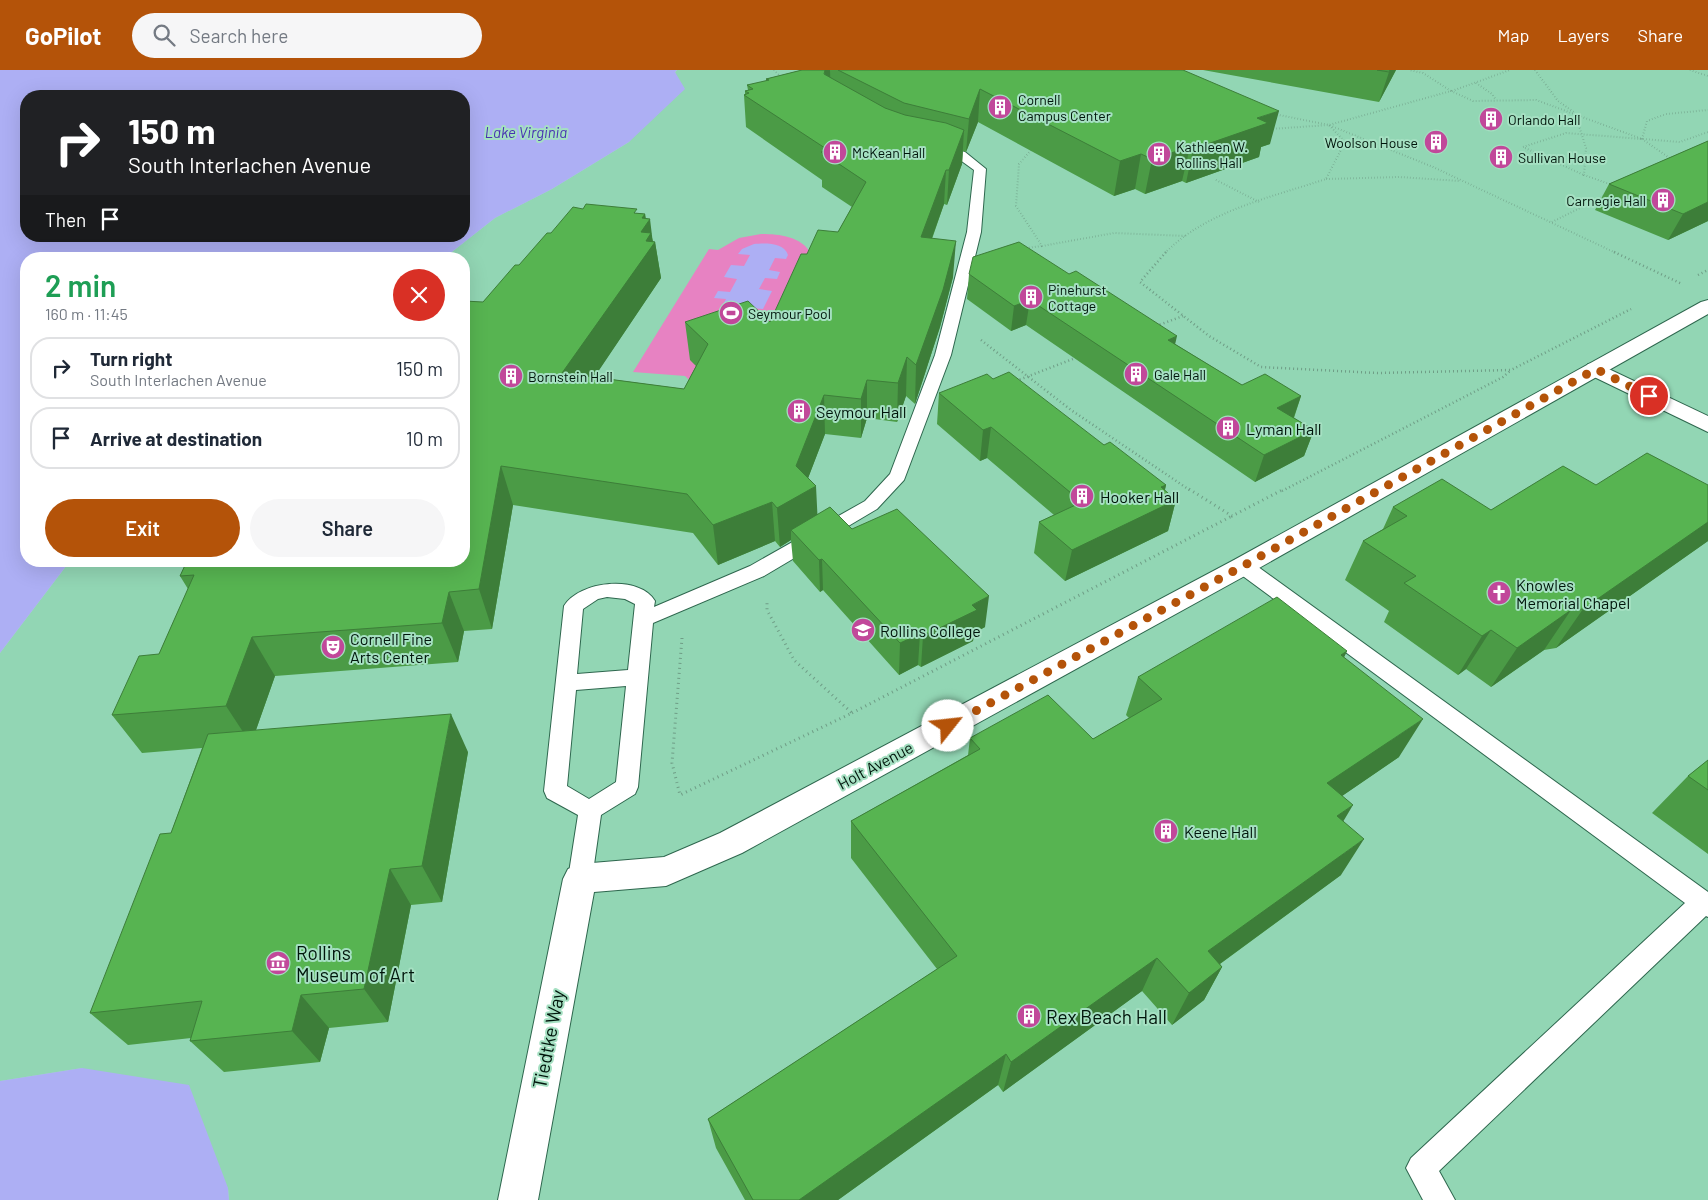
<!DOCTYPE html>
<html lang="en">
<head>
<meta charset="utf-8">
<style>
	:root { --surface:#fff; --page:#f6f6f7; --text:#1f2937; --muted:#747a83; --line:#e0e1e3; --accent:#b45309 }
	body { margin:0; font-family:Barlow,sans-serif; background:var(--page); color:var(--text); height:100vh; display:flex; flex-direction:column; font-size:19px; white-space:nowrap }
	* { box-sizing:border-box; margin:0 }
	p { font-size:16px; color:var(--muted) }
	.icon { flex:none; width:28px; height:28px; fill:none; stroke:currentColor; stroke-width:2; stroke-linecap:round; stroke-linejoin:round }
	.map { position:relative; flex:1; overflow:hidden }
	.details { position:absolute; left:20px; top:182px; width:450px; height:315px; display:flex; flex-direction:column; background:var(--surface); border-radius:20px; box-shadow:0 5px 20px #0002 }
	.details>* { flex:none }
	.guide { position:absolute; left:20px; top:20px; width:450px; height:152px; border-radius:20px; box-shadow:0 5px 20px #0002; background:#202124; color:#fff; overflow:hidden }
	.pin { position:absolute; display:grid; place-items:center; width:42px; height:42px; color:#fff; margin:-21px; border:2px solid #fff; border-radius:50%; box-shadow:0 1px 5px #0007 }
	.me { position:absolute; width:55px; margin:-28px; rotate:61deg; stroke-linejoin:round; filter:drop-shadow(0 0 4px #0008) }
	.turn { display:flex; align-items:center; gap:18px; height:105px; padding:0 25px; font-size:22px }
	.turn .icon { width:65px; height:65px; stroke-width:2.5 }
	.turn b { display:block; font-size:35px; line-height:42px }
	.then { display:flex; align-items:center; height:48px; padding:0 25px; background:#0003; gap:10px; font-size:19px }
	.round { display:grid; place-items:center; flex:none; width:52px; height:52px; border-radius:26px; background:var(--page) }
	.summary { display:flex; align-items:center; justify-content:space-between; height:85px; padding:0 25px }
	h1 { font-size:30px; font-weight:600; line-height:38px; color:#1e9e55 }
	.action { display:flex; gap:10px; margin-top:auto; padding:10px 25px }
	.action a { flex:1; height:58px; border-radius:30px; background:var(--accent); color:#fff; font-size:20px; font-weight:600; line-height:58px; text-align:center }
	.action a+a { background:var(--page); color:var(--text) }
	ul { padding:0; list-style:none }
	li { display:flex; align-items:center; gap:15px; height:62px; margin:0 10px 8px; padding:0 15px; border:2px solid var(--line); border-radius:20px }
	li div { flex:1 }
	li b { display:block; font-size:19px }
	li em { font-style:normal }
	header { display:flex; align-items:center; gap:30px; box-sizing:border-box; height:70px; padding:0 25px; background:var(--accent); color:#fff }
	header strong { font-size:24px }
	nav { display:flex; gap:28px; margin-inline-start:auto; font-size:18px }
	.search { width:350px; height:45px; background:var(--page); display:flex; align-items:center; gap:12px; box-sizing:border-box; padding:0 18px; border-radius:28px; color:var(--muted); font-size:19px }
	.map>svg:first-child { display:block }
</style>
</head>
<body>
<header>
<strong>GoPilot</strong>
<div class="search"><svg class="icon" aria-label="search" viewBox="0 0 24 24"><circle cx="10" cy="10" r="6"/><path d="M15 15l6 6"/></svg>Search here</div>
<nav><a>Map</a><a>Layers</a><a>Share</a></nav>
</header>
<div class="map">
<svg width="1708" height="1130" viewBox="0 0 1708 1130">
	<rect width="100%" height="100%" fill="#a5e0c2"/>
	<!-- built -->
	<path fill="#92d6b4" d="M 677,0 L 1708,0 L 1708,1130 L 229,1130 L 228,1118 L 82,998 L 0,1011 L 0,583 L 70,491 L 464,491 L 464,189 L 443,189 L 495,148 L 552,119 L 629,72 Z"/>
	<!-- green -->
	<path fill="#e782c2" d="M 761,164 C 778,164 802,166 811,184 L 808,221 L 701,321 L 685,306 L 633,302 L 709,179 L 718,180 L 739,168 Z"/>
	<!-- water -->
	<path fill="#adaff4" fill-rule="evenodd" d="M 0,0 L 677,0 L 675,2 L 685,19 L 629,72 L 552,119 L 495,148 L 443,189 L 26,189 L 26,491 L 70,491 L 0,583 ZM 464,26 L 464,166 L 26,166 L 26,26 Z
		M 754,174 C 765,173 784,172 788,185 L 786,189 L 775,188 L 769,200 L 780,202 L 777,209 L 765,208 L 759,219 L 772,221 L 763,239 L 750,238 L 715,250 L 726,229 L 714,228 L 718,221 L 730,222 L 737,209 L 724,207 L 731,195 L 744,196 L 750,185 L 738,184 L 742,179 Z
		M 82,998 L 189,1015 L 228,1118 L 229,1130 L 0,1130 L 0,1011 Z"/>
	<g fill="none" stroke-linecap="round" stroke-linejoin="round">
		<!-- service casing -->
		<g stroke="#2e674e" stroke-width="2">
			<path id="service" d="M 937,74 L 965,82 L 986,99 L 981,162 L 951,285 L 904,410 L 877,439 L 764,506 L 653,553 L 638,717 L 635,724 L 601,745 L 592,809 L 589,817 L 580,820 L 571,817 L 568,809 L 578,745 L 547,728 L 544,721 L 564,536 C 579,511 639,504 655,531 L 654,537 L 750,496 L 865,431 L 890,404 L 935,285 L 967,162 L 974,100 L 956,87 L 933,80 L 933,76 ZM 607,527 L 625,529 L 635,534 L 628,600 L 577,604 L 583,539 L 598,529 ZM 626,616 L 616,712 L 589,729 L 567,716 L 576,620 Z
				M 1243,490 L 1250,491 L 1708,822 L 1708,847 L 1706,846 L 1439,1101 L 1455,1130 L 1423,1130 L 1406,1098 L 1411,1088 L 1685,833 L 1236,501 L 1234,496 L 1236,491 Z"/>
		</g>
		<!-- pedestrian casing -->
		<g stroke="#2e674e" stroke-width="2">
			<path id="pedestrian" d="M 1596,293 L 1708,346 L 1708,362 L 1588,304 L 1585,299 L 1588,294 Z"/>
		</g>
		<!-- minor casing -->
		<g stroke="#2e674e" stroke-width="2">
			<path id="minor" d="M 1708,230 L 1708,244 L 1252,502 L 742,783 L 666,816 L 594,822 L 538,1130 L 498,1130 L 563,809 L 568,799 L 580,794 L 664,787 L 720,763 L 1234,490 L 1701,232 Z"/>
		</g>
		<!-- path-far2 -->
		<path stroke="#6f9d86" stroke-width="2" stroke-dasharray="0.5 2.5" stroke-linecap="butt" d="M 774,0 L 781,7
			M 1535,0 L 1558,31 L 1575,43 L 1586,78 L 1584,105 L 1612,115
			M 1690,0 L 1708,6
			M 1476,13 L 1492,24 L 1496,30
			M 1451,21 L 1473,31 L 1536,30 L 1642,69 L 1566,63 L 1523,77 L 1584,105
			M 1452,21 L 1510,0
			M 1274,44 L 1329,55 L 1433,97 L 1616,183
			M 1270,59 L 1329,55 L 1451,21 L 1423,3 L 1409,0
			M 1642,69 L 1647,51 L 1666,44 L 1708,40
			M 1642,69 L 1671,89
			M 1643,69 L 1680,72 L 1708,62
			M 1033,78 L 1019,94 L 1016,136 L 1042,176 L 1114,163 L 1186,166
			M 1326,109 L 1399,107 L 1460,111
			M 1216,110 L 1259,132
			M 1552,152 L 1604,126
			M 1026,178 L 1042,176
			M 1165,183 C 1206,141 1272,127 1326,109 L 1345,72 L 1329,55"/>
		<!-- path-far1 -->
		<path stroke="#6f9d86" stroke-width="2.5" stroke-dasharray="1 3" stroke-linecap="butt" d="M 1166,182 L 1140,212 L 1209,266 L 1261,297 L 1377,303 L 1511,300 L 1631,239
			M 1614,182 L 1682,214
			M 1698,205 L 1708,200
			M 1156,256 L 1183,246
			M 981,270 L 1071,340 L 1191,421
			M 1016,311 L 1078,287
			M 1282,421 L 1503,307 L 1510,301"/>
		<!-- path -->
		<path stroke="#6f9d86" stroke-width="3" stroke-dasharray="1 4" stroke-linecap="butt" d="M 1189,419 L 1232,446 L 1284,419
			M 52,491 L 74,495
			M 682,568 L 672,693 L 680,725 L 852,643 L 794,590 L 767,540 L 767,532
			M 852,643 L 1232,446"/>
		<!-- service -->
		<use href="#service" fill="#fff" fill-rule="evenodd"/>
		<!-- pedestrian -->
		<use href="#pedestrian" fill="#fff" fill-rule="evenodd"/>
		<!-- minor -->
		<use href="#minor" fill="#fff" fill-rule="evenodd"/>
	</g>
	<!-- wall -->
	<path fill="#4b9b46" d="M 802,0 L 1183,0 L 1270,74 L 1261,77 L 1259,87 L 1186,113 L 1182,111 L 1145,124 L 1135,119 L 1114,126 L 978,52 L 966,82 L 963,81 L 962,94 L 947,135 L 944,134 L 932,169 L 953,207 L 940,257 L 915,334 L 906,326 L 897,352 L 867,348 L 861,368 L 825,364 L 808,408 L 817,444 L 852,459 L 985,557 L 974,563 L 973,571 L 921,597 L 918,595 L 899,605 L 823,520 L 820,522 L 793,491 L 791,470 L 780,477 L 775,471 L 718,495 L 693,463 L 513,435 L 492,559 L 464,561 L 458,592 L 275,606 L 256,660 L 468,682 L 442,832 L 411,835 L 388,952 L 329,958 L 320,992 L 224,1002 L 190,971 L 191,968 L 128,975 L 90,943 L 171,763 L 202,678 L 142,683 L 112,645 L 159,584 L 188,519 L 180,506 L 187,491 L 464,491 L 483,232 L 551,163 L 638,143 L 645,144 L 646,149 L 653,171 L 655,172 L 661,208 L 594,307 L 684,319 L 696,296 L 690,290 L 685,252 L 770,252 L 807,184 L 838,162 L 852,137 L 822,117 L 822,110 L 746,57 L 744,25 L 745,24 L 745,21 L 748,20 L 747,15 L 766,11 L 766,9 Z
		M 1203,0 L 1396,0 L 1379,32 Z
		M 1708,71 L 1708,151 L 1668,170 L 1595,140 L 1609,114 Z
		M 969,204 L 1175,274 L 1242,315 L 1301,326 L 1294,348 L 1314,360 L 1304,386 L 1255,412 L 1026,255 L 1011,261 L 967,229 Z
		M 993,309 L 1104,375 L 1166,415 L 1165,420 L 1176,430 L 1168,461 L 1065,511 L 1034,483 L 1039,452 L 1054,445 L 987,388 L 980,391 L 937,354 L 939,323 Z
		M 1596,415 L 1708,415 L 1708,471 L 1556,578 L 1544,580 L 1491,617 L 1466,599 L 1458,605 L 1384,552 L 1389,541 L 1345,510 L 1363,471 L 1383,459 L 1393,437 L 1491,440 Z
		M 1347,581 L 1344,587 L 1399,687 L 1342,726 L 1343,752 L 1341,805 L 1220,894 L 1222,897 L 1204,930 L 1172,955 L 1142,921 L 1003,1022 L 998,1015 L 838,1130 L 745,1130 L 716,1078 L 708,1049 L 937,899 L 851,788 L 851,751 L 968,685 L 970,668 L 1093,669 L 1129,648 L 1126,645 L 1138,607 Z
		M 1708,690 L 1708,784 L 1652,743 L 1688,706 Z"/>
	<!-- shaded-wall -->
	<path fill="#3d7e39" d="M 825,0 L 830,0 L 831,28 L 825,37 Z
		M 1390,0 L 1396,0 L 1379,32 L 1389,2 Z
		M 980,19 L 978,52 L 966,82 L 969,49 Z
		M 1279,41 L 1270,74 L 1261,77 L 1259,87 L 1186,113 L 1193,79 L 1257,48 Z
		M 964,60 L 962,94 L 947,135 L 949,100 Z
		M 1190,77 L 1182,111 L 1145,124 L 1152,89 Z
		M 1141,84 L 1135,119 L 1114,126 L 1120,91 Z
		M 946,100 L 944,134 L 919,204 L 921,167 Z
		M 1708,132 L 1708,151 L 1668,170 L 1683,144 Z
		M 645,144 L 646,154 L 650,149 L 653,174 L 655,172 L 661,208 L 571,342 L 562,303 L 641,162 L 642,148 Z
		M 956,171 L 953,207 L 940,257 L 915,334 L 916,295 Z
		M 1030,230 L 1026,255 L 1011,261 L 1014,236 Z
		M 1177,266 L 1171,292 L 1168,270 Z
		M 907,287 L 906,326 L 897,352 L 898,313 Z
		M 867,310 L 867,348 L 861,368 L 861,329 Z
		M 824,325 L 825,364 L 802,424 L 816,416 L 818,456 L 791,460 L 791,470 L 780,477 L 777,438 L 796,396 Z
		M 1301,326 L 1292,352 L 1277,338 Z
		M 991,357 L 987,388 L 980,391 L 983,360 Z
		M 1314,360 L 1304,386 L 1255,412 L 1264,385 Z
		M 501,396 L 513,435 L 492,559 L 479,519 Z
		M 1166,415 L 1160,438 L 1176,430 L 1168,461 L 1065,511 L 1072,480 L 1161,417 Z
		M 772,432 L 775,471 L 718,495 L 713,455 Z
		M 1708,452 L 1708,471 L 1556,578 L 1583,539 Z
		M 822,489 L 823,520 L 820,522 L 819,490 Z
		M 449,522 L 464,561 L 458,592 L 442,553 Z
		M 989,526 L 985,557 L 974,563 L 973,571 L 921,597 L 923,566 L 972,535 Z
		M 1571,540 L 1544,580 L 1491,617 L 1517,578 Z
		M 1491,560 L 1466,599 L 1458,605 L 1482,566 Z
		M 920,564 L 918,595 L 899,605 L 900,573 Z
		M 252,567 L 275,606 L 251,674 L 226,636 Z
		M 1347,581 L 1328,620 L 1341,585 Z
		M 451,644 L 468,682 L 442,832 L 422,796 Z
		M 1423,649 L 1399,687 L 1307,750 L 1327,713 Z
		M 1353,735 L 1331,772 L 1337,746 Z
		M 1364,769 L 1341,805 L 1191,915 L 1208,881 Z
		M 390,799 L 411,835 L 388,952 L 364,919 Z
		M 1157,888 L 1142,921 L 1003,1022 L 1011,992 Z
		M 1222,897 L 1204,930 L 1172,955 L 1189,923 Z
		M 301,925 L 329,958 L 320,992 L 292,961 Z
		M 1006,984 L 998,1015 L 838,1130 L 799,1130 Z"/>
	<!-- building -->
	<path fill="#57b451" stroke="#3d7e39" d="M 802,0 L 825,0 L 824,4 L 885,38 L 905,45 L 946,53 L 964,60 L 949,100 L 946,100 L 921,167 L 956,171 L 943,220 L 916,295 L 907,287 L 898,313 L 867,310 L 861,329 L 824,325 L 796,396 L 816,416 L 777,438 L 772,432 L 713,455 L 687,424 L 501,396 L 479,519 L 449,522 L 442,553 L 252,567 L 226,636 L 112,645 L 139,586 L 159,584 L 194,505 L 180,506 L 187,491 L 464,491 L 464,231 L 483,232 L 515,195 L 519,195 L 547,163 L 551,163 L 573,137 L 583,139 L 586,134 L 637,139 L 634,143 L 645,144 L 642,148 L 650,149 L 641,162 L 651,163 L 646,171 L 655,172 L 562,303 L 684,319 L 708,274 L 685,252 L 748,231 L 770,252 L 801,184 L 807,184 L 818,160 L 838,162 L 866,112 L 821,82 L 828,80 L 744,25 L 749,23 L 745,21 L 753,19 L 747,15 L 769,10 L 766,9 Z
		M 838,0 L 1183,0 L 1279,41 L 1257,48 L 1268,53 L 1193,79 L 1190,77 L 1152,89 L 1141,84 L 1120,91 L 980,19 L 969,49 L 904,33 Z
		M 1377,0 L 1390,0 L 1389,2 Z
		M 1708,71 L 1708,132 L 1683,144 L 1609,114 Z
		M 1019,172 L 1069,204 L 1076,201 L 1177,266 L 1168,270 L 1242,315 L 1265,304 L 1301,326 L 1277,338 L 1314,360 L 1264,385 L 1030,230 L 1014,236 L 969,204 L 973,187 Z
		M 1009,302 L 1104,375 L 1110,372 L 1166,415 L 1161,417 L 1176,430 L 1072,480 L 1039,452 L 1082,432 L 991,357 L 983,360 L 939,323 L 987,304 L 993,309 Z
		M 1647,383 L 1708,415 L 1708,452 L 1583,539 L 1571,540 L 1517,578 L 1491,560 L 1482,566 L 1404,513 L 1416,506 L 1363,471 L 1407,446 L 1393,437 L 1442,409 L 1491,440 L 1563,396 L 1596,415 Z
		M 830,437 L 852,459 L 897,439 L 989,526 L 972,535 L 977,540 L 923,566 L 920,564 L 900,573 L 822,489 L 819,490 L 791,460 Z
		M 1277,527 L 1347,581 L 1341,585 L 1423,649 L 1327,713 L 1353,735 L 1337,746 L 1364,769 L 1208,881 L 1222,897 L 1189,923 L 1157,888 L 1011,992 L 1006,984 L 799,1130 L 753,1130 L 708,1049 L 957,886 L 851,751 L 980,679 L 970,668 L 1048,625 L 1093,669 L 1162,629 L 1138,607 Z
		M 451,644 L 422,796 L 390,799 L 364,919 L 301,925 L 292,961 L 190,971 L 202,931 L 90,943 L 160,764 L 171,763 L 208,664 Z
		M 1708,690 L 1708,720 L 1688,706 Z"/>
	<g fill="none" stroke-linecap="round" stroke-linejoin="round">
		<!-- route -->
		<path stroke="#b45309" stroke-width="9" stroke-dasharray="0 16.2" d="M 948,656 L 1243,496 L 1596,299 L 1649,326"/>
	</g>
	<!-- icons -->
	<defs>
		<g id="building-disc" transform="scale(1.25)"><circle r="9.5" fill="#c1489a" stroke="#a5e0c2"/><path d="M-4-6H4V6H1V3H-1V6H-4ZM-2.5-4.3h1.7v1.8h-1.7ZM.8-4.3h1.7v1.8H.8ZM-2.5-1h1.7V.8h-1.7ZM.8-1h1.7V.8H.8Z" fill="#fff"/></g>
		<g id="stadium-disc" transform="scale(1.25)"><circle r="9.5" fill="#c1489a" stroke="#a5e0c2"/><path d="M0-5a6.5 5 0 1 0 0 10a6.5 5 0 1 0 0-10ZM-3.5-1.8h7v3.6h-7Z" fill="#fff"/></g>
		<g id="church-disc" transform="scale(1.25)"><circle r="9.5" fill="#c1489a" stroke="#a5e0c2"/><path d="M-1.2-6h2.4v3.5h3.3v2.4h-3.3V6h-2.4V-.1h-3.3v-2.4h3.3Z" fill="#fff"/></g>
		<g id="university-disc" transform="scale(1.25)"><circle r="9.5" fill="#c1489a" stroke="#a5e0c2"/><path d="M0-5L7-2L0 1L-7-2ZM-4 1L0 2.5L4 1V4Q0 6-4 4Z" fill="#fff"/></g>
		<g id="theatre-disc" transform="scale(1.25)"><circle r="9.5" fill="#c1489a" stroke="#a5e0c2"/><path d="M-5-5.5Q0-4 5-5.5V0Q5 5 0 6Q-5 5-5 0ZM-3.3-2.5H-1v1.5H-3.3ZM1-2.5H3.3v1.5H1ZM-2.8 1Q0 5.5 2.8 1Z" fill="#fff"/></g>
		<g id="museum-disc" transform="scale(1.25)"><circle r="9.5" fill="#c1489a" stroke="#a5e0c2"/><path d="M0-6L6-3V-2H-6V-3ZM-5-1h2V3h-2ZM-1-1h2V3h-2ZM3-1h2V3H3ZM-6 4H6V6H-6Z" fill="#fff"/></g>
	</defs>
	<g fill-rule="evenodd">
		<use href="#building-disc" x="1000" y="37"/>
		<use href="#building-disc" x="1491" y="49"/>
		<use href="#building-disc" x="1436" y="72"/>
		<use href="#building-disc" x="835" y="82"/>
		<use href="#building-disc" x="1159" y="84"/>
		<use href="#building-disc" x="1501" y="87"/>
		<use href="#building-disc" x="1663" y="130"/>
		<use href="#building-disc" x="1031" y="227"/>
		<use href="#stadium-disc" x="731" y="243"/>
		<use href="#building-disc" x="1136" y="304"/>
		<use href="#building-disc" x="511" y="306"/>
		<use href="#building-disc" x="799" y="341"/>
		<use href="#building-disc" x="1228" y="358"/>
		<use href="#building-disc" x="1082" y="426"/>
		<use href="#church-disc" x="1499" y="523"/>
		<use href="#university-disc" x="863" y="560"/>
		<use href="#theatre-disc" x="333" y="577"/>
		<use href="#building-disc" x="1166" y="761"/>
		<use href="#museum-disc" x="278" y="893"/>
		<use href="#building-disc" x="1029" y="946"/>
	</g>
	<g text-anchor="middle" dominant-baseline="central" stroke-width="4" stroke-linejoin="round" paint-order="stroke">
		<!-- far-poi labels -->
		<g font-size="14" fill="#00150b" stroke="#a5e0c2" text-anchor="start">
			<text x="1018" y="29">Cornell<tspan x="1018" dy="16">Campus Center</tspan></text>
			<text x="1508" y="49">Orlando Hall</text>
			<text x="1418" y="72" text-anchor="end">Woolson House</text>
			<text x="1176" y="76">Kathleen W.<tspan x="1176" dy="16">Rollins Hall</tspan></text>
			<text x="852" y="82">McKean Hall</text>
			<text x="1518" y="87">Sullivan House</text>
			<text x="1646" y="130" text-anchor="end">Carnegie Hall</text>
			<text x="1048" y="219">Pinehurst<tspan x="1048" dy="16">Cottage</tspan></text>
			<text x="748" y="243">Seymour Pool</text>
			<text x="1154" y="304">Gale Hall</text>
			<text x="528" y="306">Bornstein Hall</text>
		</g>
		<!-- far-water labels -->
		<g font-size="15" font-style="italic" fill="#4831b2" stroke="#a5e0c2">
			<text x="526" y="62">Lake Virginia</text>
		</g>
		<!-- poi labels -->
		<g font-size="16" fill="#00150b" stroke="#a5e0c2" text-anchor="start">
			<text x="816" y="341">Seymour Hall</text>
			<text x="1246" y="358">Lyman Hall</text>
			<text x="1100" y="426">Hooker Hall</text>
			<text x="1516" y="514">Knowles<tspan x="1516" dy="18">Memorial Chapel</tspan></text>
			<text x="880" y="560">Rollins College</text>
			<text x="350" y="568">Cornell Fine<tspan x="350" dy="18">Arts Center</tspan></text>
			<text x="1184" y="761">Keene Hall</text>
		</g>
		<!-- street labels -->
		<g font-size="16" fill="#00150b" stroke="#a5e0c2">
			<text transform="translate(875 695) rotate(-28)">Holt Avenue</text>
		</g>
		<!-- near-poi labels -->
		<g font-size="19" fill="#00150b" stroke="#a5e0c2" text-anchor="start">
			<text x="296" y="882">Rollins<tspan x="296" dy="22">Museum of Art</tspan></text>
			<text x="1046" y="946">Rex Beach Hall</text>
		</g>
		<!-- near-street labels -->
		<g font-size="19" fill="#00150b" stroke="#a5e0c2">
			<text transform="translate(548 969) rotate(-79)">Tiedtke Way</text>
		</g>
	</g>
</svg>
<div class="pin" style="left:1649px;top:326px;background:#d93025"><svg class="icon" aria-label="arrive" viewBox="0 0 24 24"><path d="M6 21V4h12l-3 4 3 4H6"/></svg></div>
<svg class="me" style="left:948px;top:656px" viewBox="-20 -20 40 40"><circle r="19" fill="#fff"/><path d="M0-13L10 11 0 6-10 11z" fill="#b45309"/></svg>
<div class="guide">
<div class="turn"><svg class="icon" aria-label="right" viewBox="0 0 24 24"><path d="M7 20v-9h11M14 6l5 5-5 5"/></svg><div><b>150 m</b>South Interlachen Avenue</div></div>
<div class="then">Then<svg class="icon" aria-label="arrive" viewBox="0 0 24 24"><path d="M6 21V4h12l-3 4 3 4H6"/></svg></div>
</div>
<section class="details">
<div class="summary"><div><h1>2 min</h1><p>160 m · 11:45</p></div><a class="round" style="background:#d93025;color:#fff"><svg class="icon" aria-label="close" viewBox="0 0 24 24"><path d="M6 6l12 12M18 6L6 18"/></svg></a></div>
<ul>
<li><svg class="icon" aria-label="right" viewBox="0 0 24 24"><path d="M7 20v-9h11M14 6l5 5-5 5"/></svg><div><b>Turn right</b><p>South Interlachen Avenue</p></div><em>150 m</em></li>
<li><svg class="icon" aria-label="arrive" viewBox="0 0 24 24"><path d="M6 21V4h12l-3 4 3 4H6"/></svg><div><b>Arrive at destination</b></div><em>10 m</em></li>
</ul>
<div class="action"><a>Exit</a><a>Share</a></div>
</section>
</div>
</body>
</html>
